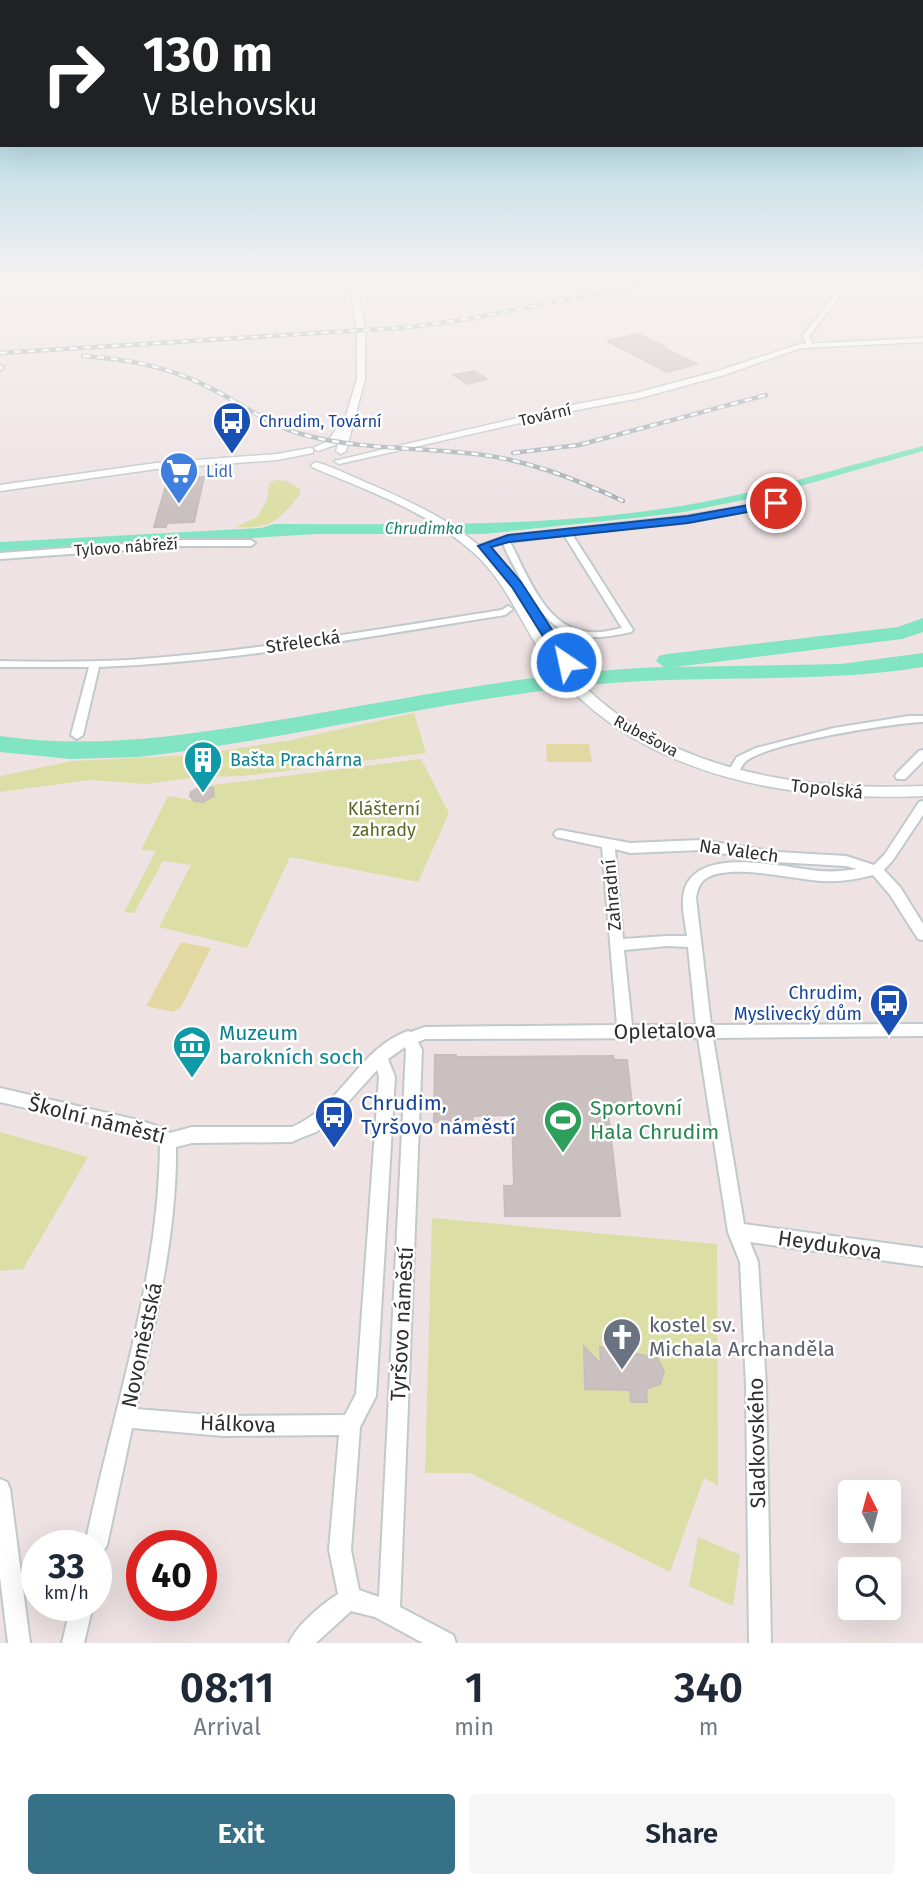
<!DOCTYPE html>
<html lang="en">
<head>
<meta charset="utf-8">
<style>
	:root { --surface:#fff; --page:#f6f6f7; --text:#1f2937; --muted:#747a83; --accent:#377187 }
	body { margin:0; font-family:"Fira Sans",sans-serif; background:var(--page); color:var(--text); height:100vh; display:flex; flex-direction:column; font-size:26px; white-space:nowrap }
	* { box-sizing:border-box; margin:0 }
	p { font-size:23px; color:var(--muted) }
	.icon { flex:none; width:38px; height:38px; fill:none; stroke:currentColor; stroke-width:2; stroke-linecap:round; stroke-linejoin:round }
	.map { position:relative; height:1643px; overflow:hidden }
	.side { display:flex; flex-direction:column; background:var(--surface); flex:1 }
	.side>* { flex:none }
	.hud { position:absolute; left:0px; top:0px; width:924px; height:147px; box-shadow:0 7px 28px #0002; background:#202124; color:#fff; overflow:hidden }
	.needle { width:46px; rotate:354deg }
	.tools { position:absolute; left:838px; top:1480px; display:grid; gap:14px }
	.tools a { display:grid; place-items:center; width:63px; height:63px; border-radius:7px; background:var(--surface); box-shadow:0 7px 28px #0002; font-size:35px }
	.speed { position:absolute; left:21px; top:1530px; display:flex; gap:14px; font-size:35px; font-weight:700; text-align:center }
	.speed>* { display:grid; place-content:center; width:91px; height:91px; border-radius:50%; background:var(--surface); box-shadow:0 7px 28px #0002; line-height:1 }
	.speed small { font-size:18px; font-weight:400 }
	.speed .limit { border:10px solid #d22; background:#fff; color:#111 }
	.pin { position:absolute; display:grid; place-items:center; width:60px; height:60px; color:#fff; margin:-30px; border:4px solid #fff; border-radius:50%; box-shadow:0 2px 7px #0007 }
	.me { position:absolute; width:77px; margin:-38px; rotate:326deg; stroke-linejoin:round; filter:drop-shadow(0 0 5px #0008) }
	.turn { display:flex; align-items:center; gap:24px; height:147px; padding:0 28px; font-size:32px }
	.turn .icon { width:91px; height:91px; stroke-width:2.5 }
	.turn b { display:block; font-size:49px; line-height:60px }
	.eta { display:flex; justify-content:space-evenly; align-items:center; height:119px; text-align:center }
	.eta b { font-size:42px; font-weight:600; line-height:49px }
	.button { display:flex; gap:14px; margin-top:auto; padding:14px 28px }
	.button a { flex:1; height:80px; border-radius:7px; background:var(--accent); color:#fff; font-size:28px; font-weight:600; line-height:80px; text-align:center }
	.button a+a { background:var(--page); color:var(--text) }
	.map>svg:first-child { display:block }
</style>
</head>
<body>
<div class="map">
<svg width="923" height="1643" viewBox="0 0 923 1643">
	<rect width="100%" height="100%" fill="#eee2e3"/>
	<!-- green -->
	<path fill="#dbdea5" d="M 276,480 L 287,481 L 300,489 L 300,495 C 277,521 273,529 236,527 L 257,517 L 267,500 L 269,483 Z
		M 414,713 L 426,753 L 244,776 L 199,777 L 146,784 L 90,780 L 0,792 L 0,776 L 72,761 L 194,755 L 291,740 Z
		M 421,759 L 449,813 L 418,882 L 290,857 L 247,948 L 159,927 L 191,865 L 163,861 L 134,913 L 124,912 L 156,851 L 141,850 L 168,796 L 203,802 L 215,794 L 213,788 L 205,786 Z
		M 0,1132 L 88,1157 L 23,1269 L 0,1271 Z
		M 432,1218 L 717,1244 L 718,1486 L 704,1478 L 670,1572 L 470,1473 L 425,1473 Z
		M 698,1537 L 740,1555 L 733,1606 L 689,1586 Z"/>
	<!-- pitch -->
	<path fill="#e4d8a2" d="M 546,744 L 589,744 L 592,762 L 547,762 Z
		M 181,942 L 211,948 L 181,1007 L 173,1012 L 146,1006 Z"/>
	<!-- water -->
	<path fill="#81e4c2" d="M 923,446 L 923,451 L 772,494 L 684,512 L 643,517 L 483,534 L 317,534 L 0,553 L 0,542 L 261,528 L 274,524 C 410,524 547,528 681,506 C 763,492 843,467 923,446 Z"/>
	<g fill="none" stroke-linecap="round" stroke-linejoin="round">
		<!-- river -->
		<path fill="#81e4c2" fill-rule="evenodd" d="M 923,618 L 923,632 L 902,639 L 675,667 L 841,664 L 923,653 L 923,667 C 812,685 701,673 590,685 C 439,701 290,739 139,757 L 71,759 L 0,752 L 0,736 C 97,750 189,735 285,719 C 411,698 537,671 664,667 L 656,661 L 659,656 L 667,654 L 898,627 Z"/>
	</g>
	<!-- building -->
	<path fill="#cac0c0" stroke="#c9bcbc" stroke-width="2" d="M 638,334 L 664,346 L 661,347 L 697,364 L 667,372 L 607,341 Z
		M 474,371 L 487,379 L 467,384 L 454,375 Z
		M 204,477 L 194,522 L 167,523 L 166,527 L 154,527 L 168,478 Z
		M 202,786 L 213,788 L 214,796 L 203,802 L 194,801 L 190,796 L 191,792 Z
		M 435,1055 L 456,1055 L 456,1057 L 613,1056 L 614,1060 L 627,1060 L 632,1104 L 607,1104 L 620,1216 L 505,1216 L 504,1186 L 514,1186 L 512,1115 L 473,1116 L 472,1122 L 434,1122 Z
		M 584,1347 L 601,1364 L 600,1347 L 657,1358 L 664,1371 L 660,1384 L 646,1389 L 647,1402 L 631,1402 L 630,1390 L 585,1389 Z"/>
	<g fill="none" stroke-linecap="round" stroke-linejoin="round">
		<!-- minor casing -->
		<g stroke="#c0c9cb" stroke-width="4">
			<path id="minor" d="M 846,279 L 852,279 L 809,336 L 812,344 L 807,345 L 803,336 Z
				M 0,365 L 3,367 L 2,369 L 0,370 Z
				M 776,501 L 779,501 L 779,505 L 688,522 L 572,534 L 633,630 L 631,632 C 574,645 550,634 522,582 C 516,569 507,555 503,543 L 476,551 L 472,548 L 508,536 L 688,516 ZM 564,535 L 622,628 C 609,631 596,634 583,631 C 545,625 527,574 511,544 L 508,542 Z
				M 182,540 L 251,540 L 255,543 L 251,546 L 182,546 L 0,559 L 0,553 Z
				M 508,606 L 513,609 L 505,615 C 370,636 235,662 99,667 L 83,735 L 77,739 L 71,735 L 89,667 L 0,667 L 0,661 C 43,662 85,662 128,660 C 253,652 378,629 502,610 Z
				M 909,716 L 923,716 L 923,722 C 892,723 766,743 745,762 C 741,766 740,771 737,776 L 733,777 L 727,773 L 737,757 L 756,748 L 834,728 Z
				M 923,750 L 923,761 L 905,779 L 897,779 L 895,776 L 897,773 L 919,751 Z
				M 923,801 L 923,815 L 893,860 L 884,870 L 900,887 L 923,924 L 923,940 L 918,939 L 890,895 L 873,875 C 857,879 841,882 824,881 C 795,880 729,862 705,879 C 699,884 697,891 696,898 L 711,1025 L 923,1024 L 923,1036 L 713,1038 L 744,1224 L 923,1248 L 923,1266 L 750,1242 L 758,1262 L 766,1386 L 771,1643 L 749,1643 L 746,1386 L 740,1262 L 728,1232 L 698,1038 L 425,1039 L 418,1042 L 422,1050 L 400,1607 L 453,1635 L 456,1643 L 423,1643 L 375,1617 L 351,1611 L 316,1643 L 289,1643 C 296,1626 322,1604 338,1594 L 329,1550 L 339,1435 L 223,1436 L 132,1428 L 107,1545 L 103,1552 L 96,1556 L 96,1545 L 85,1545 C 112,1413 159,1281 160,1144 L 154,1140 L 142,1135 L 0,1102 L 0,1088 L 142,1121 L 165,1129 L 170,1133 L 192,1127 L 292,1127 C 341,1107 359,1048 408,1031 L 411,1032 L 425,1027 L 617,1025 L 602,847 L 556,837 L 554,834 L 556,831 L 560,830 L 630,843 L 701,840 L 777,852 L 846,856 L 874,865 L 885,854 L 919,802 ZM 615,849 L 630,853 L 701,850 L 777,862 L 846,866 L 857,869 C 844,871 832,872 819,871 C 784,868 701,845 685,888 C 680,903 685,921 687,936 L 667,936 L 623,939 ZM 667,946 L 688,947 L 696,1025 L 632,1025 L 624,950 ZM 405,1047 L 406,1050 L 379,1597 L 359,1590 L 351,1550 L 360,1427 L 376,1396 L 395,1077 L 388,1059 ZM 377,1070 L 379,1077 L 356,1394 L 345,1415 L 223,1416 L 136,1409 C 155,1323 177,1235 176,1147 L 192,1143 L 292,1142 L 298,1139 L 316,1132 L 332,1120 Z
				M 0,1479 L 7,1482 L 10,1489 L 30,1643 L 8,1643 L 0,1577 Z
				M 71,1605 L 93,1605 L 84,1643 L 62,1643 Z"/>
		</g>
		<!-- tertiary casing -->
		<g stroke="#c0c9cb" stroke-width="3">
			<path id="tertiary" d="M 349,279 L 357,279 L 365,332 L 365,379 L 346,451 L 341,454 L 336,451 L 340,438 L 335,445 L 318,451 L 313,448 L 328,441 L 338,426 L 343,426 L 357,379 L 357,332 Z
				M 923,338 L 923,342 L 801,348 L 724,375 L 640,398 L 577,410 L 339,464 L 334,461 L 577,404 L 636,393 L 718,371 L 800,344 Z
				M 310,448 L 313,449 L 313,453 L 277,460 L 156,469 L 0,491 L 0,485 L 156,463 L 277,454 Z
				M 316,462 C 333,467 349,475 365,482 C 417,504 470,528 505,573 C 528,602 541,638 565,666 C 654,770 794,791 923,786 L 923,796 C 792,802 644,778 555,672 C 525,635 511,587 475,554 C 430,512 368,491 312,467 L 311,465 Z"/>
		</g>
		<!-- minor -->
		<use href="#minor" fill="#fff" fill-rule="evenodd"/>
		<!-- tertiary -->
		<use href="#tertiary" fill="#fff" fill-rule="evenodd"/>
		<!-- rail casing -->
		<g stroke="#a5b2b6" stroke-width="4.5">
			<path id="rail" d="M 0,353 L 413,327 L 468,319 L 673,279
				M 83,356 C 130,359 175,368 216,391 C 245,406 270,425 301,434 C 358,450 418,447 476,454 C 528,460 576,479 623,501
				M 513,453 L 579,445 L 766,395"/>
		</g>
		<!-- rail -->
		<use href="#rail" stroke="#fff" stroke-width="2.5" stroke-dasharray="7" stroke-linecap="butt"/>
	</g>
	<!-- sky -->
	<linearGradient id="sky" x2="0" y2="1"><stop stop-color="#7fc7d9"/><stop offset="0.55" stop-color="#f7f2f2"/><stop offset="1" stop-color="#f7f2f2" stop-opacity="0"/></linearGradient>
	<rect width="923" height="509" fill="url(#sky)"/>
	<!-- route -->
	<path fill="#1a73e8" stroke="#114b97" stroke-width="2" d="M 776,500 L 780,501 L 780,506 L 688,523 L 509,542 L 491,547 L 521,582 L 573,662 L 566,666 L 559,662 L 512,587 L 478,546 L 508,535 L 688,516 Z"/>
	<!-- icons -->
	<defs>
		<g id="bus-pin" transform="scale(2.0125)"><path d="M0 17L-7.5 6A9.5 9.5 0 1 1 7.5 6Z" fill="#1a4fb4" stroke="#fff"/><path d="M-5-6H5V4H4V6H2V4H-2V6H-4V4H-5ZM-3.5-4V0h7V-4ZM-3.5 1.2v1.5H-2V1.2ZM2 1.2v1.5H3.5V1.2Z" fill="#fff"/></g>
		<g id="supermarket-pin" transform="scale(2.0125)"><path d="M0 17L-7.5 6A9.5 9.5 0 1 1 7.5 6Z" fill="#3f7fe0" stroke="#fff"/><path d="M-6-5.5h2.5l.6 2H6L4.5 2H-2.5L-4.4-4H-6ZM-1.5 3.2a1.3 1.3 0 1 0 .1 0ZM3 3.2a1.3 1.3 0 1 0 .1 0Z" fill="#fff"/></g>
		<g id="building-pin" transform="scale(2.0125)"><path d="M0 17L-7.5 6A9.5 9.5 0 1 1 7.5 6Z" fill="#0f9aa8" stroke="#fff"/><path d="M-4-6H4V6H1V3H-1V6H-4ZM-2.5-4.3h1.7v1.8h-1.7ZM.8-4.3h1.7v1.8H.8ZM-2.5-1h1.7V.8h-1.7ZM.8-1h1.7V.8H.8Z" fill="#fff"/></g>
		<g id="museum-pin" transform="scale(2.0125)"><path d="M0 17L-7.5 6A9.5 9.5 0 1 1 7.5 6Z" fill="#0f9aa8" stroke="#fff"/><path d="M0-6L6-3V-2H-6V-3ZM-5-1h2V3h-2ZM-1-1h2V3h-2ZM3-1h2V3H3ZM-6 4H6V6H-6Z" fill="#fff"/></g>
		<g id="stadium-pin" transform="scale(2.0125)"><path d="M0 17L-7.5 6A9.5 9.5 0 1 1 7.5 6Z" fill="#2e9e5b" stroke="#fff"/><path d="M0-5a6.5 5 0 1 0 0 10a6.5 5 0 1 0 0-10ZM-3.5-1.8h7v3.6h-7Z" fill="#fff"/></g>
		<g id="church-pin" transform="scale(2.0125)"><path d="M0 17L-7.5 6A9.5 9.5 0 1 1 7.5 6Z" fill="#6b7280" stroke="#fff"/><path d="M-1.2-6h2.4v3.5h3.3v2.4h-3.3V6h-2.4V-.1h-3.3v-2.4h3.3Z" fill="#fff"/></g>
	</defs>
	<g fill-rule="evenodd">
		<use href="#bus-pin" x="232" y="421"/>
		<use href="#supermarket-pin" x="179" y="471"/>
		<use href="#building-pin" x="203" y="760"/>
		<use href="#bus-pin" x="889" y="1003"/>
		<use href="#museum-pin" x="192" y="1045"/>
		<use href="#bus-pin" x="334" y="1115"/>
		<use href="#stadium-pin" x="563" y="1120"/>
		<use href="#church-pin" x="622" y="1337"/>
	</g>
	<g text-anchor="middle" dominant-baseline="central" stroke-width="5" stroke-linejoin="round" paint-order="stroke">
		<!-- far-street labels -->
		<g font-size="16" fill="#2e2e2e" stroke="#fff">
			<text transform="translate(545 415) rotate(-13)">Tovární</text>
			<text transform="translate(126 547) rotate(-4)">Tylovo nábřeží</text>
			<text transform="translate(646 736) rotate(28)">Rubešova</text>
		</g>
		<!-- far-transit labels -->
		<g font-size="16" fill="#164399" stroke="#fff" text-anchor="start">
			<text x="259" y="421">Chrudim, Tovární</text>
		</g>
		<!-- far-shop labels -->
		<g font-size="16" fill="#366cbe" stroke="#fff" text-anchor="start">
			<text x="206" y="471">Lidl</text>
		</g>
		<!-- far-water labels -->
		<g font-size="16" font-style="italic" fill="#1a8166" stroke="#fff">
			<text x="424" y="528">Chrudimka</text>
		</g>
		<!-- street labels -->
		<g font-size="18" fill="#2e2e2e" stroke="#fff">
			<text transform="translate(303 642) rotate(-8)">Střelecká</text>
			<text transform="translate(827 789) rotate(6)">Topolská</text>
			<text transform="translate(739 851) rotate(8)">Na Valech</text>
			<text transform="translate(612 895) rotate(-95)">Zahradní</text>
		</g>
		<!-- culture labels -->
		<g font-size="18" fill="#0d838f" stroke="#fff" text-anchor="start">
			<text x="230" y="760">Bašta Prachárna</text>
		</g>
		<!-- park labels -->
		<g font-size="18" fill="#5a6623" stroke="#fff">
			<text x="384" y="809">Klášterní<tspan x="384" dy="21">zahrady</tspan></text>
		</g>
		<!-- transit labels -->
		<g font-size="18" fill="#164399" stroke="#fff" text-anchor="end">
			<text x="862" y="993">Chrudim,<tspan x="862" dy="21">Myslivecký dům</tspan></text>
		</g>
		<!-- near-street labels -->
		<g font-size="21" fill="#2e2e2e" stroke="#fff">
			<text transform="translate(665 1031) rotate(-1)">Opletalova</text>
			<text transform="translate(97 1120) rotate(14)">Školní náměstí</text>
			<text transform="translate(830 1245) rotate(8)">Heydukova</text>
			<text transform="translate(402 1324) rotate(-87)">Tyršovo náměstí</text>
			<text transform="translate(142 1345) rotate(-78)">Novoměstská</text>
			<text transform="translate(238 1424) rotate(2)">Hálkova</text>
			<text transform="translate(757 1443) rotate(-91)">Sladkovského</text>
		</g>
		<!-- near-culture labels -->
		<g font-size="21" fill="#0d838f" stroke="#fff" text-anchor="start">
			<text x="219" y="1033">Muzeum<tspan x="219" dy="24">barokních soch</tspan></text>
		</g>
		<!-- near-transit labels -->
		<g font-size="21" fill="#164399" stroke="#fff" text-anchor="start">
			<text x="361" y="1103">Chrudim,<tspan x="361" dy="24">Tyršovo náměstí</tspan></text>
		</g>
		<!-- near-leisure labels -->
		<g font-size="21" fill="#27864d" stroke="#fff" text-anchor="start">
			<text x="590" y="1108">Sportovní<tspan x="590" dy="24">Hala Chrudim</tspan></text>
		</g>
		<!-- near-worship labels -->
		<g font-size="21" fill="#5b616d" stroke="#fff" text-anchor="start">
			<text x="649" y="1325">kostel sv.<tspan x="649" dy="24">Michala Archanděla</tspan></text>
		</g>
	</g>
</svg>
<div class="tools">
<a><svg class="needle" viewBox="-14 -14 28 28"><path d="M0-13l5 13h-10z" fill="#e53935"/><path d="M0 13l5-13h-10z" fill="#747a83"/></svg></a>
<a><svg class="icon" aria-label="search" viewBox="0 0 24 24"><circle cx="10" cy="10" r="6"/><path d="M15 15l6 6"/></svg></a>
</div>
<div class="speed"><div>33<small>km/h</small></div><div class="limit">40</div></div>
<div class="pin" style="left:776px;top:503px;background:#d93025"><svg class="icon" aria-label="arrive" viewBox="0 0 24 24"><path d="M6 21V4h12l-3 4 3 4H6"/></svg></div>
<svg class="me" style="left:566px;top:662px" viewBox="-20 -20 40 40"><circle r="17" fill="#1a73e8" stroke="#fff" stroke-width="3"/><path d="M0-11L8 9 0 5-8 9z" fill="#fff"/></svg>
<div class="hud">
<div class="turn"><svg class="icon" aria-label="right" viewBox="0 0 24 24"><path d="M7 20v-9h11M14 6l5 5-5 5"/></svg><div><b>130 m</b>V Blehovsku</div></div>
</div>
</div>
<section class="side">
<div class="eta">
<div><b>08:11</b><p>Arrival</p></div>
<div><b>1</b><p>min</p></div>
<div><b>340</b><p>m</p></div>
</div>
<div class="button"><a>Exit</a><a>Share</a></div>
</section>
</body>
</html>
